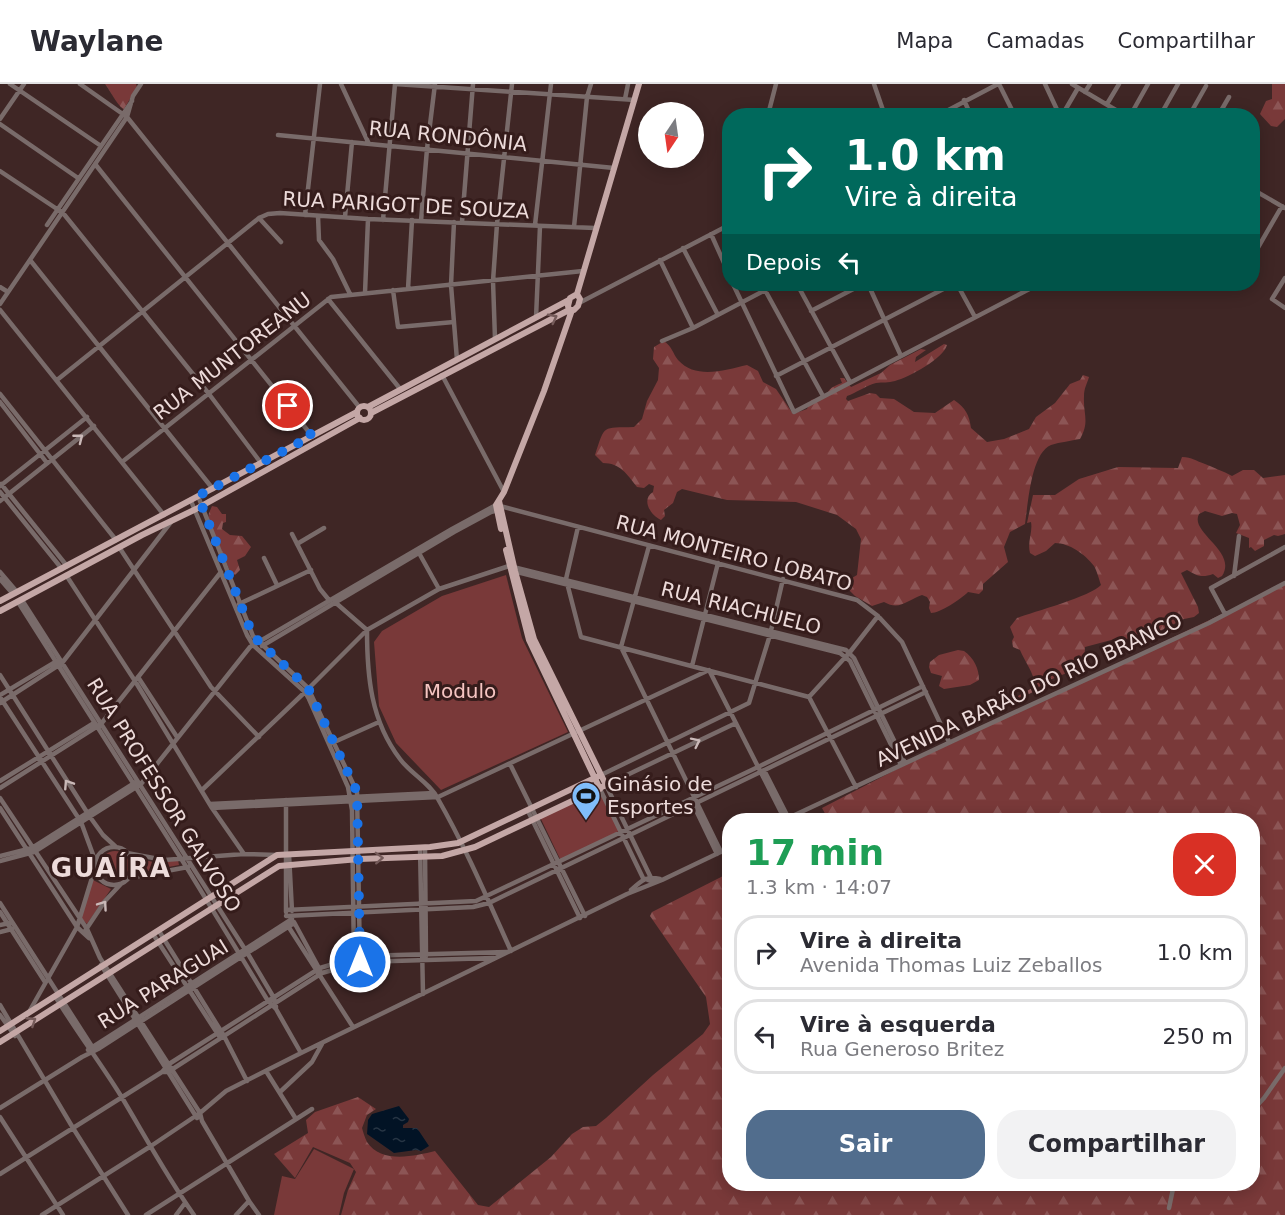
<!DOCTYPE html>
<html lang="pt">
<head>
<meta charset="utf-8">
<style>
	:root { --surface:#fff; --page:#f2f2f3; --text:#2b2b33; --muted:#7c7c81; --line:#e1e1e2; --accent:#516d8d }
	body { margin:0; font-family:"DejaVu Sans",sans-serif; background:var(--page); color:var(--text); height:100vh; display:flex; flex-direction:column; font-size:22px; white-space:nowrap }
	* { box-sizing:border-box; margin:0 }
	p { font-size:20px; color:var(--muted) }
	.icon { flex:none; width:33px; height:33px; fill:none; stroke:currentColor; stroke-width:2; stroke-linecap:round; stroke-linejoin:round }
	.map { position:relative; flex:1; overflow:hidden }
	.drawer { position:absolute; left:722px; top:729px; width:538px; height:378px; display:flex; flex-direction:column; background:var(--surface); border-radius:24px; box-shadow:0 3px 15px #0003 }
	.drawer>* { flex:none }
	.guide { position:absolute; left:722px; top:24px; width:538px; height:183px; border-radius:24px; box-shadow:0 3px 15px #0003; background:#00695c; color:#fff; overflow:hidden }
	.needle { width:39px; rotate:193deg }
	.controls { position:absolute; left:638px; top:18px; display:grid; gap:12px }
	.controls a { display:grid; place-items:center; width:66px; height:66px; border-radius:50%; background:var(--surface); box-shadow:0 3px 15px #0003; font-size:30px }
	.pin { position:absolute; display:grid; place-items:center; width:51px; height:51px; color:#fff; margin:-26px; border:3px solid #fff; border-radius:50%; box-shadow:0 2px 6px #0007 }
	.me { position:absolute; width:66px; margin:-33px; rotate:0deg; stroke-linejoin:round; filter:drop-shadow(0 0 4px #0008) }
	.turn { display:flex; align-items:center; gap:21px; height:126px; padding:0 24px; font-size:27px }
	.turn .icon { width:78px; height:78px; stroke-width:2.5 }
	.turn b { display:block; font-size:42px; line-height:51px }
	.then { display:flex; align-items:center; height:57px; padding:0 24px; background:#0003; gap:12px; font-size:22px }
	.round { display:grid; place-items:center; flex:none; width:63px; height:63px; border-radius:24px; background:var(--page) }
	.head { display:flex; align-items:center; justify-content:space-between; height:102px; padding:0 24px }
	h1 { font-size:36px; font-weight:800; line-height:45px; color:#1e9e55 }
	.button { display:flex; gap:12px; margin-top:auto; padding:12px 24px }
	.button a { flex:1; height:69px; border-radius:24px; background:var(--accent); color:#fff; font-size:24px; font-weight:800; line-height:69px; text-align:center }
	.button a+a { background:var(--page); color:var(--text) }
	ul { padding:0; list-style:none }
	li { display:flex; align-items:center; gap:18px; height:75px; margin:0 12px 9px; padding:0 12px; border:3px solid var(--line); border-radius:24px }
	li div { flex:1 }
	li b { display:block; font-size:22px }
	li em { font-style:normal }
	header { display:flex; align-items:center; gap:36px; box-sizing:border-box; height:84px; padding:0 30px; background:var(--surface); border-bottom:2px solid var(--line) }
	header strong { font-size:28px }
	nav { display:flex; gap:33px; margin-inline-start:auto; font-size:21px }
	.map>svg:first-child { display:block }
</style>
</head>
<body>
<header>
<strong>Waylane</strong>
<nav><a>Mapa</a><a>Camadas</a><a>Compartilhar</a></nav>
</header>
<div class="map">
<svg width="1285" height="1131" viewBox="0 0 1285 1131">
	<defs>
		<pattern id="forest-firs" width="22" height="20" patternUnits="userSpaceOnUse" patternTransform="scale(1.5)"><rect width="22" height="20" fill="#793939"/><path d="M5 1l3.5 6h-7zM16 11l3.5 6h-7z" fill="#8c5555"/></pattern>
		<pattern id="water-ripples" width="26" height="14" patternUnits="userSpaceOnUse" patternTransform="scale(1.5)"><rect width="26" height="14" fill="#021325"/><path d="M2 4q2-2 4 0t4 0M15 11q2-2 4 0t4 0" fill="none" stroke="#273544"/></pattern>
	</defs>
	<rect width="100%" height="100%" fill="#3f2625"/>
	<!-- forest -->
	<path fill="url(#forest-firs)" d="M 105,0 L 136,0 L 137,3 L 124,25 C 118,23 110,6 105,0 Z
		M 1272,0 L 1285,0 L 1285,35 L 1277,43 L 1271,42 L 1260,30 L 1266,17 L 1272,15 Z
		M 664,257 C 673,264 672,268 678,276 C 696,296 725,286 747,281 L 758,287 L 763,298 L 776,305 L 793,330 L 807,325 L 811,316 L 826,313 C 828,304 834,302 842,299 L 840,294 L 844,294 L 851,303 L 881,289 L 890,281 L 921,265 L 926,266 L 916,273 L 915,278 L 944,260 L 947,261 C 943,275 909,293 895,297 C 888,299 883,298 876,299 C 867,301 856,309 847,312 L 846,315 L 848,317 L 870,309 L 876,310 L 880,314 L 894,315 L 914,328 L 935,329 L 954,316 C 966,324 969,331 971,344 L 987,358 L 1004,355 L 1029,345 L 1036,333 L 1055,319 L 1070,300 L 1080,296 L 1083,291 L 1089,293 C 1087,300 1084,304 1084,312 C 1083,330 1090,338 1080,355 C 1071,357 1060,358 1051,361 C 1031,369 1028,420 1025,440 L 1010,448 L 1004,463 L 1008,478 L 983,500 L 983,506 L 979,510 L 968,508 C 961,515 940,529 931,529 L 929,524 L 930,518 L 927,513 L 922,511 C 907,516 900,527 884,518 L 872,522 L 855,512 L 845,502 L 847,497 L 857,491 L 861,455 L 856,445 L 837,431 L 796,418 L 727,416 L 682,405 L 677,408 L 673,419 L 664,426 L 665,432 L 661,436 C 650,431 641,415 653,408 L 654,402 L 649,400 L 644,404 L 637,403 C 627,390 620,379 603,379 L 595,371 C 605,340 602,344 634,343 L 642,335 L 647,317 L 658,296 L 659,284 L 653,275 L 654,263 Z
		M 1182,373 C 1192,373 1196,377 1205,380 C 1214,384 1223,387 1232,392 L 1243,386 L 1254,386 L 1263,394 L 1285,391 L 1285,450 L 1278,452 L 1274,451 L 1264,456 L 1264,462 L 1255,467 L 1251,463 L 1249,464 L 1249,454 L 1236,449 L 1240,441 L 1237,430 L 1232,429 L 1222,432 L 1205,427 L 1199,430 C 1189,449 1238,467 1222,492 L 1218,494 L 1213,490 C 1202,494 1197,492 1187,486 L 1181,489 L 1198,523 L 1199,529 L 1194,533 L 1184,535 L 1150,552 L 1128,555 L 1115,555 L 1085,563 L 1084,580 L 1081,583 L 1045,598 L 1033,608 L 1013,618 C 1016,610 1029,608 1035,601 C 1034,589 1025,578 1020,566 L 1013,563 L 1012,557 L 1014,553 L 1010,543 L 1017,534 C 1033,528 1092,512 1101,501 C 1099,495 1097,487 1094,482 C 1085,470 1069,459 1055,459 L 1046,467 L 1035,472 L 1030,469 C 1027,458 1033,448 1031,438 L 1027,439 L 1033,411 L 1055,411 L 1079,395 L 1118,383 L 1178,384 Z
		M 212,422 L 217,423 L 222,430 L 226,430 L 226,438 L 223,439 L 222,445 L 230,451 L 242,452 L 251,463 L 245,472 L 237,476 L 240,486 L 235,491 L 230,487 L 208,435 L 209,429 Z
		M 1285,500 L 1285,1131 L 341,1131 L 348,1106 L 356,1088 L 350,1079 L 313,1063 L 295,1094 L 274,1070 L 308,1049 L 306,1036 L 315,1028 L 358,1013 L 376,1025 L 367,1031 L 362,1044 C 363,1048 365,1054 367,1058 C 381,1080 415,1072 435,1067 L 478,1121 L 489,1123 L 551,1073 L 572,1050 L 583,1043 L 596,1042 L 606,1034 L 653,991 L 703,950 L 710,940 L 706,913 L 650,832 L 652,828 L 729,789 L 729,1100 L 1252,1100 L 1252,736 L 827,736 L 828,735 L 822,724 L 901,683 Z
		M 958,566 L 964,567 C 974,574 979,585 979,596 L 970,601 L 944,605 L 939,602 L 942,592 L 931,589 L 929,583 L 930,578 L 939,571 Z"/>
	<!-- park -->
	<path fill="#793939" d="M 506,491 L 522,554 L 568,648 L 441,706 L 396,659 L 379,622 L 374,558 L 382,547 L 442,512 Z
		M 599,707 L 619,747 L 561,777 L 540,733 Z
		M101 781a14 14 0 1 1 28 0a14 14 0 1 1-28 0Z
		M 131,773 L 153,778 L 178,776 L 179,781 L 132,790 Z
		M 93,796 L 111,805 L 87,840 L 81,834 Z
		M 314,1065 L 354,1085 L 344,1109 L 339,1131 L 274,1131 L 282,1092 L 295,1095 Z"/>
	<!-- water -->
	<path fill="url(#water-ripples)" d="M 399,1022 L 409,1035 L 408,1038 L 403,1041 L 403,1044 L 417,1044 L 429,1062 L 421,1067 L 416,1066 L 394,1069 L 367,1050 L 368,1036 L 372,1030 Z"/>
	<g fill="none" stroke-linecap="round" stroke-linejoin="round">
		<!-- minor -->
		<path stroke="#796b6a" stroke-width="4.5" d="M 10,0 L 101,62
			M 80,0 L 127,33 L 360,324
			M 341,0 L 369,60
			M 874,0 L 885,32
			M 999,0 L 1015,32
			M 1045,0 L 1060,32
			M 1072,0 L 1126,32
			M 1085,8 L 1090,0
			M 625,15 L 628,0
			M 964,16 L 971,32
			M 1107,20 L 1119,0
			M 769,27 L 776,0
			M 937,32 L 998,0
			M 1057,32 L 1064,28 L 1078,4
			M 1130,32 L 1148,0
			M 1160,32 L 1178,0
			M 1189,32 L 1206,2
			M 1218,32 L 1229,13
			M 0,35 L 24,0
			M 0,40 L 78,94
			M 278,51 L 614,84
			M 95,80 L 312,352
			M 0,87 L 63,129 L 209,310 L 261,379
			M 1252,105 L 1285,124
			M 305,131 L 320,0
			M 318,132 L 319,156 L 333,175 L 350,210
			M 345,133 L 352,58
			M 259,134 L 281,158
			M 383,136 L 395,0 L 635,16
			M 421,137 L 427,65 L 435,0
			M 454,138 L 451,201 L 457,276
			M 462,138 L 473,0
			M 47,141 L 132,17
			M 535,141 L 551,0
			M 574,143 L 587,13 L 591,0
			M 711,150 L 729,190
			M 683,164 L 718,231
			M 1252,174 L 1282,122
			M 30,176 L 213,405
			M 660,176 L 693,244
			M 1285,194 L 1272,215 L 1285,224
			M 733,200 L 794,328 L 1039,200
			M 797,200 L 850,298
			M 868,200 L 901,272
			M 957,200 L 975,233
			M 0,203 L 8,208
			M 408,205 L 412,136
			M 393,206 L 398,243 L 454,238
			M 765,206 L 823,312
			M 365,209 L 368,135
			M 328,215 L 401,306
			M 579,219 L 729,141
			M 0,220 L 127,33 L 133,12 L 141,0
			M 0,226 L 164,431
			M 811,227 L 863,200
			M 536,234 L 540,142
			M 495,255 L 493,197 L 497,140 L 512,0
			M 662,257 L 693,244 L 777,200
			M 442,291 L 504,408
			M 776,292 L 953,200
			M 57,296 L 259,134 L 268,130 L 280,129 L 368,135 L 595,144
			M 0,310 L 116,456
			M 0,318 L 47,379
			M 122,378 L 331,213 L 583,187
			M 1,400 L 67,482
			M 0,402 L 87,333
			M 0,408 L 62,485
			M 198,412 L 253,552 L 308,604 L 357,708 L 360,878
			M 0,417 L 94,342
			M 191,417 L 247,551 L 253,561 L 305,608 L 309,615 L 348,703 L 352,726 L 354,879
			M 578,443 L 566,495 L 581,553 L 809,613 L 856,703
			M 292,450 L 320,505 L 329,516
			M 297,460 L 324,444
			M 649,462 L 621,563 L 721,768
			M 119,463 L 211,603 L 259,653
			M 419,469 L 439,505
			M 264,474 L 277,501
			M 513,487 L 840,569 L 850,577 L 901,681
			M 0,488 L 17,508
			M 66,491 L 135,597 L 212,724 L 244,770
			M 1234,492 L 1239,452
			M 0,495 L 13,510
			M 22,516 L 248,870 L 274,914 L 276,923
			M 18,518 L 187,784 L 268,917 L 276,925 L 301,969
			M 336,519 L 367,546 C 367,593 371,637 400,675 C 411,690 430,699 438,715 C 466,764 488,816 511,867
			M 239,520 L 311,486
			M 1225,530 L 1211,504 L 1285,463
			M 262,562 L 454,448 L 491,428 L 498,426
			M 692,582 L 718,479
			M 0,591 L 90,733 L 103,751 L 116,763
			M 138,593 L 177,653
			M 0,611 L 57,577
			M 0,613 L 81,738 L 95,776
			M 809,613 L 850,568 L 878,532
			M 0,619 L 62,579 L 171,438
			M 332,659 L 379,638
			M 510,680 L 585,832
			M 764,686 L 789,735
			M 601,691 L 749,619 L 770,551 L 783,495
			M 0,697 L 94,639
			M 0,704 L 101,640 L 221,488
			M 600,705 L 643,794 L 653,798
			M 202,706 L 305,608 L 367,546 L 439,505 L 509,482 L 846,566 L 854,574 L 905,679
			M 0,714 L 87,845 L 100,874 L 200,1029 L 202,1037 L 249,1117 L 259,1131
			M 210,720 L 434,709
			M 693,720 L 717,770
			M 0,724 L 77,843 L 89,854
			M 212,724 L 438,713 L 709,586 L 785,736
			M 528,727 L 580,834
			M 784,736 L 972,648 L 1209,539 L 1285,499
			M95 782a19 19 0 1 1 38 0a19 19 0 1 1-38 0Z
			M 420,764 L 423,910
			M 425,764 L 426,872
			M 127,769 L 164,776 L 244,770 L 277,771
			M 289,770 L 292,827
			M 0,772 L 32,764 L 136,698
			M 0,777 L 34,768 L 141,700 L 250,563 L 452,445 L 496,421 L 857,516 L 878,532 L 902,558 L 949,658
			M 129,794 L 188,783
			M 653,798 L 606,701 L 736,639
			M 631,806 C 642,796 646,792 660,795
			M 0,819 L 93,964
			M 286,826 L 476,817 L 758,683 L 923,602
			M 0,828 L 45,898
			M 286,828 L 286,716
			M 286,832 L 473,823 L 489,819 L 926,608
			M 294,838 L 320,886
			M 0,841 L 10,839
			M 288,842 L 353,943
			M 85,847 L 105,817 L 120,801
			M 159,847 L 224,952 L 247,997
			M 0,848 L 12,845
			M 153,850 L 219,952
			M 101,881 L 197,1034
			M 55,912 C 76,947 100,978 121,1012 C 145,1052 167,1093 194,1131
			M 0,921 L 73,1044 L 128,1131
			M 29,928 L 77,843 L 95,784
			M 0,931 L 15,952
			M 88,966 L 292,835
			M 266,987 L 296,1035
			M 162,988 L 169,980 L 320,884 L 360,872 L 507,868
			M 280,1008 L 312,978 L 322,960
			M 0,1024 L 82,973 L 98,965 L 294,839
			M 1252,1027 L 1264,1014 L 1285,984
			M 0,1033 L 63,1131
			M 0,1090 L 162,988 L 168,988 L 322,889 L 360,878 L 494,874
			M 1169,1124 L 1174,1100
			M 42,1131 L 151,1062 L 200,1029 L 226,1007 L 301,969 L 627,810 L 662,796 L 729,764
			M 146,1131 L 312,1025
			M 176,1131 L 185,1119
			M 236,1131 L 249,1117"/>
		<!-- major -->
		<path stroke="#c4a7a6" stroke-width="6" d="M 577,210 L 570,214 L 568,222 L 569,226 L 574,226 L 578,222 L 580,215 L 577,210 L 639,0
			M357 329a7 7 0 1 1 14 0a7 7 0 1 1-14 0Z
			M 368,323 L 569,216
			M 371,329 L 569,226
			M 501,445 L 496,421 L 504,408 L 544,307 L 572,226
			M 506,466 L 529,556 L 600,705
			M 0,517 L 357,328
			M 0,527 L 142,451 L 196,425 L 360,334
			M 0,947 L 277,771 L 430,763 L 458,759 L 601,691
			M 0,958 L 279,782 L 359,775 L 442,772 L 475,763 L 606,701 L 534,555 L 515,487 L 499,417"/>
	</g>
	<!-- one-way arrows -->
	<defs><path id="oneway-chevron" d="M-2-3.5L2.5 0L-2 3.5" fill="none" stroke-width="1.6" stroke-linecap="round" stroke-linejoin="round" transform="scale(1.5)"/></defs>
	<g stroke="#755b5a">
		<use href="#oneway-chevron" transform="translate(553 234) rotate(-27)"/>
		<use href="#oneway-chevron" transform="translate(379 774) rotate(-2)"/>
		<use href="#oneway-chevron" transform="translate(32 937) rotate(-33)"/>
	</g>
	<g stroke="#cab9b8">
		<use href="#oneway-chevron" transform="translate(79 354) rotate(-38)"/>
		<use href="#oneway-chevron" transform="translate(696 658) rotate(-26)"/>
		<use href="#oneway-chevron" transform="translate(68 700) rotate(-123)"/>
		<use href="#oneway-chevron" transform="translate(103 821) rotate(-55)"/>
	</g>
	<g fill="none" stroke-linecap="round" stroke-linejoin="round">
		<!-- route -->
		<path stroke="#1a73e8" stroke-width="10" stroke-dasharray="0 18" d="M 288,322 L 312,352 L 198,412 L 253,552 L 308,604 L 357,708 L 360,878"/>
	</g>
	<!-- icons -->
	<defs>
		<g id="stadium-pin" transform="scale(1.5)"><path d="M0 17L-7.5 6A9.5 9.5 0 1 1 7.5 6Z" fill="#80bdfa" stroke="#351c1b"/><path d="M0-5a6.5 5 0 1 0 0 10a6.5 5 0 1 0 0-10ZM-3.5-1.8h7v3.6h-7Z" fill="#111"/></g>
	</defs>
	<g fill-rule="evenodd">
		<use href="#stadium-pin" x="586" y="712"/>
	</g>
	<g text-anchor="middle" dominant-baseline="central" stroke-width="6" stroke-linejoin="round" paint-order="stroke">
		<!-- street labels -->
		<g font-size="20" fill="#eddbda" stroke="#351c1b">
			<text transform="translate(448 52) rotate(6)">RUA RONDÔNIA</text>
			<text transform="translate(406 121) rotate(3)">RUA PARIGOT DE SOUZA</text>
			<text transform="translate(232 272) rotate(-38)">RUA MUNTOREANU</text>
			<text transform="translate(734 469) rotate(15)">RUA MONTEIRO LOBATO</text>
			<text transform="translate(741 524) rotate(14)">RUA RIACHUELO</text>
			<text transform="translate(1029 606) rotate(-25)">AVENIDA BARÃO DO RIO BRANCO</text>
			<text transform="translate(164 711) rotate(58)">RUA PROFESSOR GALVOSO</text>
			<text transform="translate(163 900) rotate(-32)">RUA PARAGUAI</text>
		</g>
		<!-- park labels -->
		<g font-size="20" fill="#f6c5c2" stroke="#351c1b">
			<text x="460" y="607">Modulo</text>
		</g>
		<!-- poi labels -->
		<g font-size="20" fill="#eddbda" stroke="#351c1b" text-anchor="start">
			<text x="607" y="700">Ginásio de<tspan x="607" dy="23">Esportes</tspan></text>
		</g>
		<!-- district labels -->
		<g font-size="26" font-weight="bold" letter-spacing="1.5" fill="#eddbda" stroke="#351c1b">
			<text x="111" y="784">GUAÍRA</text>
		</g>
	</g>
</svg>
<div class="controls">
<a><svg class="needle" viewBox="-14 -14 28 28"><path d="M0-13l5 13h-10z" fill="#e53935"/><path d="M0 13l5-13h-10z" fill="#7c7c81"/></svg></a>
</div>
<div class="pin" style="left:288px;top:322px;background:#d93025"><svg class="icon" aria-label="arrive" viewBox="0 0 24 24"><path d="M6 21V4h12l-3 4 3 4H6"/></svg></div>
<svg class="me" style="left:360px;top:878px" viewBox="-20 -20 40 40"><circle r="17" fill="#1a73e8" stroke="#fff" stroke-width="3"/><path d="M0-11L8 9 0 5-8 9z" fill="#fff"/></svg>
<div class="guide">
<div class="turn"><svg class="icon" aria-label="right" viewBox="0 0 24 24"><path d="M7 20v-9h11M14 6l5 5-5 5"/></svg><div><b>1.0 km</b>Vire à direita</div></div>
<div class="then">Depois<svg class="icon" aria-label="left" viewBox="0 0 24 24"><path d="M17 20v-9H6M10 6l-5 5 5 5"/></svg></div>
</div>
<section class="drawer">
<div class="head"><div><h1>17 min</h1><p>1.3 km · 14:07</p></div><a class="round" style="background:#d93025;color:#fff"><svg class="icon" aria-label="close" viewBox="0 0 24 24"><path d="M6 6l12 12M18 6L6 18"/></svg></a></div>
<ul>
<li><svg class="icon" aria-label="right" viewBox="0 0 24 24"><path d="M7 20v-9h11M14 6l5 5-5 5"/></svg><div><b>Vire à direita</b><p>Avenida Thomas Luiz Zeballos</p></div><em>1.0 km</em></li>
<li><svg class="icon" aria-label="left" viewBox="0 0 24 24"><path d="M17 20v-9H6M10 6l-5 5 5 5"/></svg><div><b>Vire à esquerda</b><p>Rua Generoso Britez</p></div><em>250 m</em></li>
</ul>
<div class="button"><a>Sair</a><a>Compartilhar</a></div>
</section>
</div>
</body>
</html>
